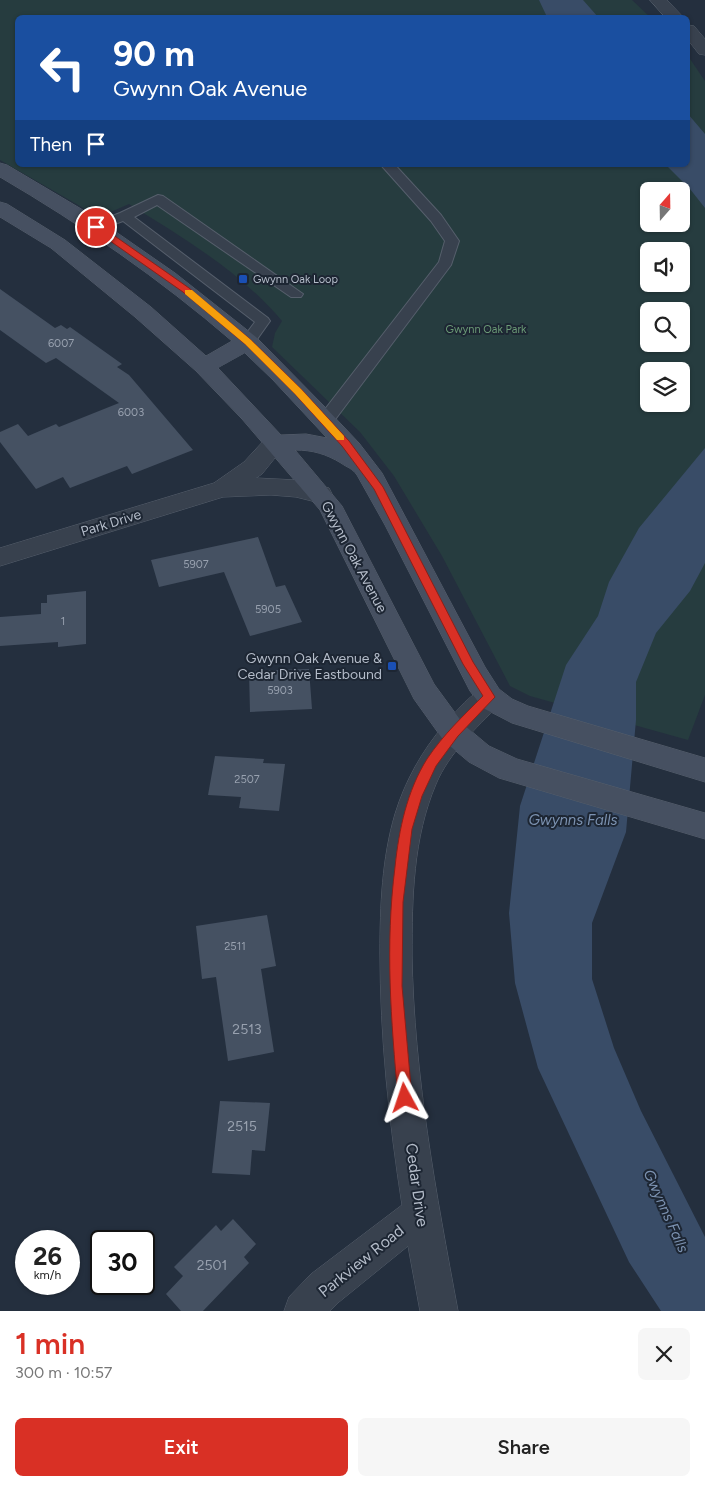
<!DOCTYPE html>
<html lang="en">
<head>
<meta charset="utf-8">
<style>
	:root { --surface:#fff; --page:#f6f6f6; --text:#222; --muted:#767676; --accent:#d93025 }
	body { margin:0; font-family:Figtree,sans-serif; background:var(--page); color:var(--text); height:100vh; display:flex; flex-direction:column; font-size:19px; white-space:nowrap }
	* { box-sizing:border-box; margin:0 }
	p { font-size:16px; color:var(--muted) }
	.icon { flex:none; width:28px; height:28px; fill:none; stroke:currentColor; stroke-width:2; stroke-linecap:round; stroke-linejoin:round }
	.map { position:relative; height:1311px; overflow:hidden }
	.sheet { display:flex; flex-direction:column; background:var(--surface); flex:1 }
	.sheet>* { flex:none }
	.banner { position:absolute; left:15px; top:15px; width:675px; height:152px; border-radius:8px; box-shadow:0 1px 4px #0004; background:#1a4fa0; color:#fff; overflow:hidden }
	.needle { width:32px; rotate:20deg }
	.tools { position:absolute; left:640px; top:182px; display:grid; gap:10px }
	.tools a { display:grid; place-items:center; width:50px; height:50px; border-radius:8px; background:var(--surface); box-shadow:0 1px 4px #0004; font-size:25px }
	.speed { position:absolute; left:15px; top:1230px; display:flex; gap:10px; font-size:25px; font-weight:700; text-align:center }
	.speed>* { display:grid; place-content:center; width:65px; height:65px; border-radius:50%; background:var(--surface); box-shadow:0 1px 4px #0004; line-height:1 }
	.speed small { font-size:12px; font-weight:400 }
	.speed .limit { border:2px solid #111; border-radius:8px; background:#fff; color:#111 }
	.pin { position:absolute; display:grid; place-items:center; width:42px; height:42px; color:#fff; margin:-21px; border:2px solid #fff; border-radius:50%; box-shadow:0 1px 5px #0007 }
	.me { position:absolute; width:55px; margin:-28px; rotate:355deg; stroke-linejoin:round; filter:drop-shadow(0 0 4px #0008) }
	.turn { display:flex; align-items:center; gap:18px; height:105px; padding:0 15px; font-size:22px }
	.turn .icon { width:65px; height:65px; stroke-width:2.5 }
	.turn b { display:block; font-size:35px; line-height:42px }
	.then { display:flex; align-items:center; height:48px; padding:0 15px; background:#0003; gap:10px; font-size:19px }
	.round { display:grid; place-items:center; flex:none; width:52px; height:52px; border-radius:8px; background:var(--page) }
	.overview { display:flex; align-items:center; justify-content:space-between; height:85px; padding:0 15px }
	h1 { font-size:30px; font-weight:600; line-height:38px; color:var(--accent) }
	.action { display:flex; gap:10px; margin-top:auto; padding:10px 15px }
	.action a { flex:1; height:58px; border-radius:8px; background:var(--accent); color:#fff; font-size:20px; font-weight:600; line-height:58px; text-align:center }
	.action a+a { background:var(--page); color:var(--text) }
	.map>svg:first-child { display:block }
</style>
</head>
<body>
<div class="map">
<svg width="705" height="1311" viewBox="0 0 705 1311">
	<rect width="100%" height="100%" fill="#242f3e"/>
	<!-- green -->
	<path fill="#263c3f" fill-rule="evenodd" d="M 0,0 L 632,0 L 650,17 L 18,18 L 18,165 L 688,165 L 688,56 L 705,81 L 705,695 L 688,740 L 530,696 L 510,686 L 442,556 L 394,476 L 360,432 L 272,347 L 275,333 L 282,321 C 241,272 182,237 129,204 L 99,217 L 0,160 ZM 649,191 L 681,191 L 681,224 L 649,224 ZM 649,251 L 681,251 L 681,284 L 649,284 ZM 649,311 L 681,311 L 681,344 L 649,344 ZM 649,371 L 681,371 L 681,404 L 649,404 Z"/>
	<!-- water -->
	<path fill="#394c67" d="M 539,0 L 583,0 L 598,17 L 547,17 Z
		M 688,114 L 705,134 L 705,208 L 690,189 L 666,165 L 688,165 Z
		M 705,448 L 705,563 L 690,591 L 656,633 L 636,682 L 636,720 L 626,832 L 592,923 L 592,979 L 614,1048 L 641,1111 L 705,1237 L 705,1311 L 661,1311 L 629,1262 L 538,1068 L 515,983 L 509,913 L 520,806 L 566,665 L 598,616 L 609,582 L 639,528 Z"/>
	<!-- building -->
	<path fill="#455162" d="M 0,289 L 55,328 L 61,325 L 67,329 L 70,327 L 122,364 L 117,367 L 129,375 L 193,450 L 132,474 L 127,466 L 70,488 L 63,477 L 36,489 L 0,442 L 0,432 L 18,424 L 28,436 L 56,424 L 59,427 L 119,403 L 56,358 L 46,363 L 0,330 Z
		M 258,537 L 276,587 L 285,585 L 302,622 L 250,636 L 224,572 L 159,587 L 151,560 Z
		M 86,591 L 86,644 L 58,647 L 58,642 L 0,646 L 0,617 L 41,614 L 41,603 L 47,603 L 47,595 Z
		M 309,669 L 312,709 L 250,712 L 249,671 Z
		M 215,756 L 264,759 L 263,763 L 285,764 L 279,811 L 239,808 L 241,797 L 208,795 Z
		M 267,915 L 276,966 L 261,969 L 274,1052 L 228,1061 L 216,977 L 202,979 L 196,926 Z
		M 220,1101 L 270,1103 L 265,1151 L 252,1150 L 250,1175 L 212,1173 Z
		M 233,1219 L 256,1244 L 244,1257 L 249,1263 L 203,1311 L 181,1311 L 166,1294 L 183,1276 L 174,1267 L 216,1225 L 221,1231 Z"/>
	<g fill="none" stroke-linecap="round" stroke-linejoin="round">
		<!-- service casing -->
		<g stroke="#565f6c" stroke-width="2">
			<path id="service" d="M 381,165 L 395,165 L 441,215 L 459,241 L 451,265 L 331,425 L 325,426 L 319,425 L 317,421 L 319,417 L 439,262 L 445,241 L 431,221 Z
				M 158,195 L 163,196 L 303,294 L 301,297 L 291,297 L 157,205 L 134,217 L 268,318 L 270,321 L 253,345 L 243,345 L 240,342 L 255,322 L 123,221 L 96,231 L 89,227 L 91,224 L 120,213 Z"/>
		</g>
		<!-- minor casing -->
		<g stroke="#565f6c" stroke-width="1">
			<path id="minor" d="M 275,435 L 283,437 L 287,443 L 262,474 L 256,478 L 296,480 L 329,488 L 332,494 L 329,500 L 320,503 L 296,497 L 271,495 L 223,497 L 0,566 L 0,548 L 214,483 L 244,462 L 267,437 Z
				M 489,686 L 499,689 L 503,697 L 499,705 C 476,728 449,753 436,784 C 413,838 412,898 412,955 C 414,1075 436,1193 458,1311 L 420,1311 L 408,1246 L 339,1302 L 330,1311 L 284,1311 L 289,1297 L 311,1274 L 402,1205 C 389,1121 380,1037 380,952 C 380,906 382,858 395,814 C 405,781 422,751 444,725 C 457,711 471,692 489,686 Z"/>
		</g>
		<!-- tertiary casing -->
		<g stroke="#565f6c" stroke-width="1">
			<path id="tertiary" d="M 650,0 L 667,0 L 684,18 L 666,18 Z
				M 688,25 L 694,26 L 705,39 L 705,55 L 699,54 L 688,40 Z"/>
		</g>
		<!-- secondary casing -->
		<g stroke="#565f6c" stroke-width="1">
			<path id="secondary" d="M 0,163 L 7,165 L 93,216 L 175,273 L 256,337 L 324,406 L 359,443 L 382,473 L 485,667 L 499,689 L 512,699 L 528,706 L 705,758 L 705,782 L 512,723 L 483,708 L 470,691 L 385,525 L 357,475 C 352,468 348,468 341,463 C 326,454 313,450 295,450 L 342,506 L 434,684 L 464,725 L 489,746 L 517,759 L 705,813 L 705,839 L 499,778 L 469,762 L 444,741 L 414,699 L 320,510 L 242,419 L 196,371 L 135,317 L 51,248 L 0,217 L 0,202 L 7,204 L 65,240 L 151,307 L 206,356 L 232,341 C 160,279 82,225 0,177 ZM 245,353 L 273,380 L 327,438 L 306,434 L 281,435 L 218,368 Z"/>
		</g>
		<!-- service -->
		<use href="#service" fill="#38414e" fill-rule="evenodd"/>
		<!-- minor -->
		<use href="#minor" fill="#38414e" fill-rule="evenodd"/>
		<!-- tertiary -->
		<use href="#tertiary" fill="#38414e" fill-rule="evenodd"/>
		<!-- secondary -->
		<use href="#secondary" fill="#465061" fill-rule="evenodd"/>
	</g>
	<!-- route -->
	<path fill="#d93025" stroke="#8d1f18" d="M 93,225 L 99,225 L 189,288 L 251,340 L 301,389 L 349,441 L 383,487 L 473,662 L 495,697 L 458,736 L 436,766 L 422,796 L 412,829 L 403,902 L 402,986 L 412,1098 L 410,1103 L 405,1105 L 400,1103 L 398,1098 C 391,1020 385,946 395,867 C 399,829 407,791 427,759 C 443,735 463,716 483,696 L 463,664 L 374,489 L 342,446 L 295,394 L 245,344 L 183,292 L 93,229 Z"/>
	<!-- slow -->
	<path fill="#f59e0b" d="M 185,290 L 192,290 L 251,340 L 301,389 L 344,436 L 344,440 L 337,440 L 295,394 L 245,344 L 185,294 Z"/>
	<!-- markers -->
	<g fill="#1a4fb4" stroke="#1d2633" stroke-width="2">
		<rect x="238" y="274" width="10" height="10" rx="2.5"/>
		<rect x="387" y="661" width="10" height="10" rx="2.5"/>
	</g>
	<g text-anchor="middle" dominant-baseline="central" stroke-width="4" stroke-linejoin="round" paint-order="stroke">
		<!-- far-poi labels -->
		<g font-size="11" fill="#b4bcc9" stroke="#1d2633" text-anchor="start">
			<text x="253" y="279">Gwynn Oak Loop</text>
		</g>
		<!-- far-park labels -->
		<g font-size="11" fill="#6b9a76" stroke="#1d2633">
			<text x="486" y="329">Gwynn Oak Park</text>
		</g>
		<!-- number labels -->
		<g font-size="11" fill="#98a1af">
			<text x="61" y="343">6007</text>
			<text x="131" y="412">6003</text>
			<text x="196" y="564">5907</text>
			<text x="268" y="609">5905</text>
			<text x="63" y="621">1</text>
			<text x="280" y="690">5903</text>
			<text x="247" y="779">2507</text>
			<text x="235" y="946">2511</text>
		</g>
		<!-- street labels -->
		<g font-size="14" fill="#b4bcc9" stroke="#1d2633">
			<text transform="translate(111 523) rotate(-17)">Park Drive</text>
			<text transform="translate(354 557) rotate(62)">Gwynn Oak Avenue</text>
		</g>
		<!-- poi labels -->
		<g font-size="14" fill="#b4bcc9" stroke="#1d2633" text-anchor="end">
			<text x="382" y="658">Gwynn Oak Avenue &amp;<tspan x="382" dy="16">Cedar Drive Eastbound</tspan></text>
		</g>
		<!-- near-number labels -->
		<g font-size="14" fill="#98a1af">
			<text x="247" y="1029">2513</text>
			<text x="242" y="1126">2515</text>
			<text x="212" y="1265">2501</text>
		</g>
		<!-- water labels -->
		<g font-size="15" font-style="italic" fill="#7c92b1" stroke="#1d2633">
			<text x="573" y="820">Gwynns Falls</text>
			<text transform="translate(666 1211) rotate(66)">Gwynns Falls</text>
		</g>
		<!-- near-street labels -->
		<g font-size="16" fill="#b4bcc9" stroke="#1d2633">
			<text transform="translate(417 1185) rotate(82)">Cedar Drive</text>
			<text transform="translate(361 1261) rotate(-39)">Parkview Road</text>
		</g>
	</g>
</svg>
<div class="tools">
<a><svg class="needle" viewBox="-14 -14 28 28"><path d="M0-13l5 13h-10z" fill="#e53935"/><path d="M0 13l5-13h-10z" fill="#767676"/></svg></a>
<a><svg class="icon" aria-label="sound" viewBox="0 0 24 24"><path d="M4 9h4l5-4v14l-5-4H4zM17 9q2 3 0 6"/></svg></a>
<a><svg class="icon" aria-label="search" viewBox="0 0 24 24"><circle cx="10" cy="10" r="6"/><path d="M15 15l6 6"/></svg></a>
<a><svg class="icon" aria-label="layers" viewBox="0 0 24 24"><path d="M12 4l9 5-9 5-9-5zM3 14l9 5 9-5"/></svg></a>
</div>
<div class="speed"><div>26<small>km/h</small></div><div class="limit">30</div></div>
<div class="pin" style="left:96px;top:227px;background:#d93025"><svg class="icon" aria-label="arrive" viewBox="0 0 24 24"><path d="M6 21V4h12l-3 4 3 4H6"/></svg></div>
<svg class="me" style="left:405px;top:1098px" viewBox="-20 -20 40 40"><path d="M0-17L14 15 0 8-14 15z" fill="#d93025" stroke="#fff" stroke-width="4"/></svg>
<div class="banner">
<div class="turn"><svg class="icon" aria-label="left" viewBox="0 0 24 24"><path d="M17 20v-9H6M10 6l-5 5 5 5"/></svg><div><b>90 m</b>Gwynn Oak Avenue</div></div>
<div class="then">Then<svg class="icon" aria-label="arrive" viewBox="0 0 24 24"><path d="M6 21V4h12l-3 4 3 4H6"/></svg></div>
</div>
</div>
<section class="sheet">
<div class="overview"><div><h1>1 min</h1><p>300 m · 10:57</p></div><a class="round"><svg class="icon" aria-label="close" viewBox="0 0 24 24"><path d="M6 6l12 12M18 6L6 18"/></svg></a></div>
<div class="action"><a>Exit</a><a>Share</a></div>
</section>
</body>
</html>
